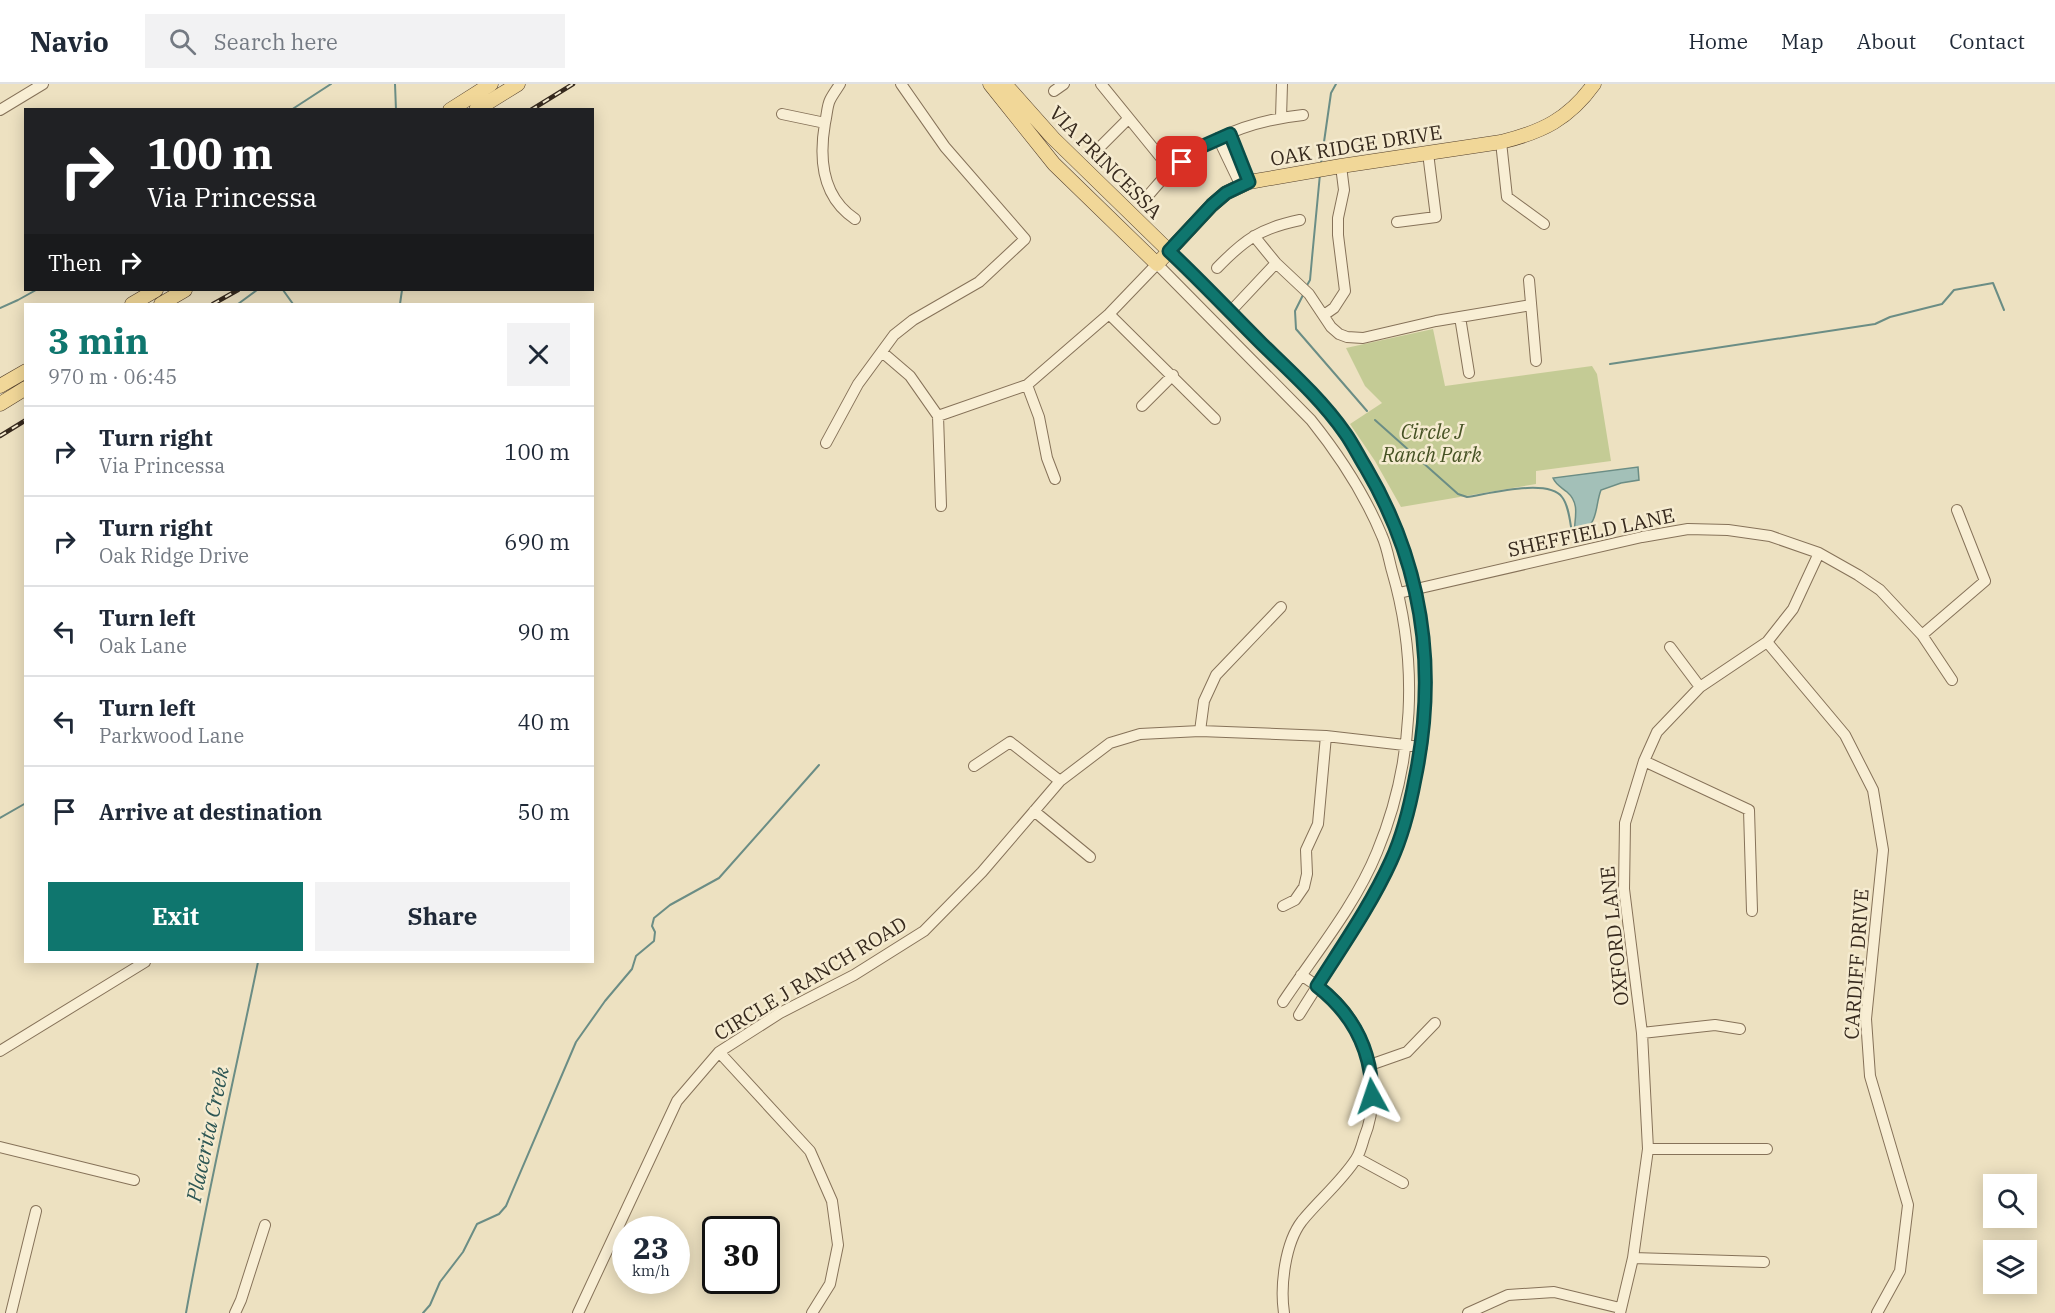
<!DOCTYPE html>
<html lang="en">
<head>
<meta charset="utf-8">
<style>
	:root { --surface:#fff; --page:#f2f2f3; --text:#1f2937; --muted:#747a83; --line:#e0e1e3; --accent:#0f766e }
	body { margin:0; font-family:"IBM Plex Serif",serif; background:var(--page); color:var(--text); height:100vh; display:flex; flex-direction:column; font-size:22px; white-space:nowrap }
	* { box-sizing:border-box; margin:0 }
	p { font-size:20px; color:var(--muted) }
	.icon { flex:none; width:33px; height:33px; fill:none; stroke:currentColor; stroke-width:2; stroke-linecap:round; stroke-linejoin:round }
	.map { position:relative; flex:1; overflow:hidden }
	.side { position:absolute; left:24px; top:219px; width:570px; height:660px; display:flex; flex-direction:column; background:var(--surface); border-radius:0px; box-shadow:0 3px 15px #0003 }
	.side>* { flex:none }
	.guide { position:absolute; left:24px; top:24px; width:570px; height:183px; border-radius:0px; box-shadow:0 3px 15px #0003; background:#202124; color:#fff; overflow:hidden }
	.fabs { position:absolute; left:1983px; top:1090px; display:grid; gap:12px }
	.fabs a { display:grid; place-items:center; width:54px; height:54px; border-radius:0px; background:var(--surface); box-shadow:0 3px 15px #0003; font-size:30px }
	.speed { position:absolute; left:612px; top:1132px; display:flex; gap:12px; font-size:30px; font-weight:700; text-align:center }
	.speed>* { display:grid; place-content:center; width:78px; height:78px; border-radius:50%; background:var(--surface); box-shadow:0 3px 15px #0003; line-height:1 }
	.speed small { font-size:15px; font-weight:400 }
	.speed .limit { border:3px solid #111; border-radius:9px; background:#fff; color:#111 }
	.pin { position:absolute; display:grid; place-items:center; width:51px; height:51px; color:#fff; margin:-26px; border-radius:12px; box-shadow:0 3px 9px #0006 }
	.me { position:absolute; width:66px; margin:-33px; rotate:355deg; stroke-linejoin:round; filter:drop-shadow(0 0 4px #0008) }
	.turn { display:flex; align-items:center; gap:21px; height:126px; padding:0 24px; font-size:27px }
	.turn .icon { width:78px; height:78px; stroke-width:2.5 }
	.turn b { display:block; font-size:42px; line-height:51px }
	.then { display:flex; align-items:center; height:57px; padding:0 24px; background:#0003; gap:12px; font-size:22px }
	.round { display:grid; place-items:center; flex:none; width:63px; height:63px; border-radius:0px; background:var(--page) }
	.summary { display:flex; align-items:center; justify-content:space-between; height:102px; padding:0 24px }
	h1 { font-size:36px; font-weight:700; line-height:45px; color:var(--accent) }
	.action { display:flex; gap:12px; margin-top:auto; padding:12px 24px }
	.action a { flex:1; height:69px; border-radius:0px; background:var(--accent); color:#fff; font-size:24px; font-weight:700; line-height:69px; text-align:center }
	.action a+a { background:var(--page); color:var(--text) }
	ul { padding:0; list-style:none }
	li { display:flex; align-items:center; gap:18px; height:90px; padding:0 24px; border-top:2px solid var(--line) }
	li div { flex:1 }
	li b { display:block; font-size:22px }
	li em { font-style:normal }
	header { display:flex; align-items:center; gap:36px; box-sizing:border-box; height:84px; padding:0 30px; background:var(--surface); border-bottom:2px solid var(--line) }
	header strong { font-size:28px }
	nav { display:flex; gap:33px; margin-inline-start:auto; font-size:21px }
	.search { width:420px; height:54px; background:var(--page); display:flex; align-items:center; gap:15px; box-sizing:border-box; padding:0 21px; border-radius:0px; color:var(--muted); font-size:22px }
	.map>svg:first-child { display:block }
</style>
</head>
<body>
<header>
<strong>Navio</strong>
<div class="search"><svg class="icon" aria-label="search" viewBox="0 0 24 24"><circle cx="10" cy="10" r="6"/><path d="M15 15l6 6"/></svg>Search here</div>
<nav><a>Home</a><a>Map</a><a>About</a><a>Contact</a></nav>
</header>
<div class="map">
<svg width="2055" height="1229" viewBox="0 0 2055 1229">
	<rect width="100%" height="100%" fill="#ede1c1"/>
	<!-- green -->
	<path fill="#c4cb95" d="M 1433,245 L 1445,302 L 1592,282 L 1597,290 L 1611,377 L 1536,387 L 1536,400 L 1401,423 L 1375,377 L 1350,340 L 1382,319 L 1365,302 L 1346,264 Z"/>
	<!-- water -->
	<path fill="#a3c0b8" stroke="#6b8d85" stroke-width="1.5" d="M 1638,383 L 1639,396 L 1621,399 L 1601,406 C 1594,424 1600,444 1574,449 C 1575,433 1580,419 1567,408 C 1561,403 1556,401 1553,394 Z"/>
	<g fill="none" stroke-linecap="round" stroke-linejoin="round">
		<!-- stream -->
		<path stroke="#6b8d85" stroke-width="2" d="M 395,0 L 396,26
			M 291,26 L 331,0
			M 1321,79 L 1331,9 L 1336,0
			M 1306,203 L 1310,196 L 1312,174 L 1320,90
			M 283,206 L 293,220
			M 1304,209 L 1295,227 L 1296,245 L 1367,327
			M 238,220 L 257,206
			M 400,220 L 402,206
			M 0,224 L 18,216 L 36,206
			M 1610,280 L 1875,240 L 1890,233 L 1942,220 L 1954,206 L 1993,199 L 2004,226
			M 1375,336 L 1458,410 L 1467,413 C 1488,410 1548,394 1562,413 C 1569,422 1570,438 1572,449
			M 0,734 L 26,719
			M 186,1229 C 207,1111 234,995 258,878
			M 423,1229 L 430,1221 L 440,1198 L 463,1168 L 477,1140 L 499,1130 L 506,1122 L 576,958 L 605,917 L 632,885 L 636,872 L 654,857 L 655,848 L 652,842 L 654,834 L 670,821 L 719,794 L 819,681"/>
		<!-- minor casing -->
		<g stroke="#867259" stroke-width="12">
			<path id="minor" d="M 840,0 C 837,5 833,10 830,16 C 827,22 827,31 825,39 C 819,74 822,113 855,135
				M 1101,0 L 1171,86
				M 1054,7 L 1064,0
				M 0,26 L 43,0
				M 782,30 L 825,39
				M 1281,34 L 1282,0
				M 1230,50 L 1249,98
				M 1218,54 L 1241,102
				M 1501,58 L 1507,113 L 1544,140
				M 1097,66 L 1128,35
				M 1143,117 C 1153,107 1161,95 1172,86 C 1208,53 1255,36 1303,31
				M 1397,138 L 1436,133 L 1428,69
				M 1254,152 L 1276,179 L 1309,210 L 1331,243 L 1339,250 L 1347,253 L 1363,254 L 1436,237 L 1531,221
				M 1169,167 C 1200,196 1229,226 1259,256 C 1289,286 1320,315 1345,349 C 1353,360 1359,372 1366,384 C 1422,480 1438,585 1416,693 C 1410,721 1403,750 1391,776 C 1367,831 1330,880 1299,931
				M 1217,184 C 1245,155 1261,144 1300,136
				M 1529,196 L 1536,277
				M 1230,228 L 1276,179
				M 1109,230 L 1215,335
				M 1324,231 L 1334,224 L 1345,207 L 1338,151 L 1338,134 L 1344,106 L 1341,82
				M 1460,233 L 1469,289
				M 882,268 L 910,292 L 938,332 L 941,422
				M 1027,301 L 1039,333 L 1047,374 L 1055,395
				M 1142,322 L 1173,291
				M 938,332 L 1027,301 L 1109,230 L 1157,180 L 1311,336 C 1339,371 1365,411 1382,452 C 1387,463 1389,476 1392,487 C 1419,579 1414,679 1377,768 C 1355,822 1315,870 1283,918
				M 826,359 L 858,300 L 894,251 L 913,236 L 979,198 L 1025,155 L 945,63 L 901,0
				M 1399,509 L 1642,453 L 1688,445 L 1728,446 L 1770,452 L 1819,469 L 1858,491 L 1880,506 L 1922,551 L 1952,596
				M 1922,551 L 1985,497 L 1957,426
				M 1767,558 L 1845,651 L 1873,706 L 1883,766 L 1866,935 L 1870,992 L 1908,1121 L 1900,1187 L 1877,1229
				M 1670,563 L 1700,603
				M 1200,647 L 1204,617 L 1216,591 L 1281,523
				M 1644,677 L 1749,726 L 1752,827
				M 974,682 L 1010,658 L 1060,697
				M 1034,727 L 1090,773
				M 1283,822 L 1295,816 L 1304,803 L 1307,790 L 1306,766 L 1318,740 L 1326,652
				M 1642,949 L 1715,941 L 1740,945
				M 0,967 L 145,878
				M 719,968 L 810,1067 L 832,1117 L 838,1161 L 830,1200 L 812,1229
				M 1370,981 L 1407,968 L 1435,939
				M 0,1063 L 134,1096
				M 1648,1065 L 1767,1065
				M 1357,1074 L 1403,1099
				M 1633,1174 L 1764,1178
				M 11,1229 L 36,1127
				M 235,1229 L 241,1216 L 265,1141
				M 578,1229 L 677,1017 L 719,968 L 780,929 L 854,891 L 924,847 L 982,788 L 1060,697 L 1110,659 L 1140,650 L 1200,647 L 1326,652 L 1422,663
				M 1284,1229 C 1280,1202 1285,1159 1302,1137 C 1319,1116 1341,1098 1356,1075 C 1360,1069 1362,1061 1364,1054 C 1381,1012 1372,961 1343,925 C 1332,911 1316,901 1301,891
				M 1468,1229 L 1508,1211 L 1554,1208 L 1620,1224
				M 1620,1229 L 1633,1174 L 1648,1065 L 1642,949 L 1624,805 L 1625,739 L 1644,677 L 1657,648 L 1700,603 L 1767,558 L 1793,525 L 1819,469"/>
		</g>
		<!-- major casing -->
		<g stroke="#54402d" stroke-width="15">
			<path id="major" d="M 990,0 L 1054,80 L 1157,180 L 1212,121 L 1226,109 L 1249,98 L 1341,82 L 1501,58 C 1542,48 1569,35 1594,0
				M 1005,0 L 1053,54 L 1169,167
				M 450,26 L 491,0
				M 476,26 L 518,0
				M 132,220 L 156,206
				M 161,220 L 185,206
				M 0,302 L 26,287
				M 0,320 L 26,304"/>
		</g>
		<!-- minor -->
		<use href="#minor" stroke="#f8eed4" stroke-width="10"/>
		<!-- major -->
		<use href="#major" stroke="#f1d798" stroke-width="14"/>
		<!-- rail casing -->
		<g stroke="#36291d" stroke-width="4.5">
			<path id="rail" d="M 531,26 L 573,0
				M 213,220 L 238,206
				M 0,352 L 26,336"/>
		</g>
		<!-- rail -->
		<use href="#rail" stroke="#f5ebd0" stroke-width="2" stroke-dasharray="7" stroke-linecap="butt"/>
	</g>
	<g fill="none" stroke-linecap="round" stroke-linejoin="round">
		<!-- route casing -->
		<g stroke="#0a4d48" stroke-width="15">
			<path id="route" d="M 1182,78 L 1203,62 L 1230,50 L 1249,98 L 1226,109 L 1212,121 L 1169,167 C 1201,197 1231,229 1262,260 C 1291,288 1322,316 1345,349 C 1353,360 1359,373 1366,384 C 1423,481 1438,585 1415,695 C 1410,722 1403,751 1391,777 C 1371,821 1343,861 1317,902 C 1353,930 1372,967 1372,1012"/>
		</g>
		<!-- route -->
		<use href="#route" stroke="#0f766e" stroke-width="10"/>
	</g>
	<g text-anchor="middle" dominant-baseline="central" stroke-width="5" stroke-linejoin="round" paint-order="stroke">
		<!-- street labels -->
		<g font-size="20" fill="#36291d" stroke="#f5ebd0">
			<text transform="translate(1356 61) rotate(-9)">OAK RIDGE DRIVE</text>
			<text transform="translate(1106 78) rotate(45)">VIA PRINCESSA</text>
			<text transform="translate(1591 448) rotate(-12)">SHEFFIELD LANE</text>
			<text transform="translate(1614 852) rotate(-96)">OXFORD LANE</text>
			<text transform="translate(1856 880) rotate(-86)">CARDIFF DRIVE</text>
			<text transform="translate(810 894) rotate(-31)">CIRCLE J RANCH ROAD</text>
		</g>
		<!-- park labels -->
		<g font-size="20" font-style="italic" fill="#465224" stroke="#f5ebd0">
			<text x="1432" y="347">Circle J<tspan x="1432" dy="23">Ranch Park</tspan></text>
		</g>
		<!-- water labels -->
		<g font-size="21" font-style="italic" fill="#2c5654" stroke="#f5ebd0">
			<text transform="translate(207 1050) rotate(-78)">Placerita Creek</text>
		</g>
	</g>
</svg>
<div class="fabs">
<a><svg class="icon" aria-label="search" viewBox="0 0 24 24"><circle cx="10" cy="10" r="6"/><path d="M15 15l6 6"/></svg></a>
<a><svg class="icon" aria-label="layers" viewBox="0 0 24 24"><path d="M12 4l9 5-9 5-9-5zM3 14l9 5 9-5"/></svg></a>
</div>
<div class="speed"><div>23<small>km/h</small></div><div class="limit">30</div></div>
<div class="pin" style="left:1182px;top:78px;background:#d93025"><svg class="icon" aria-label="arrive" viewBox="0 0 24 24"><path d="M6 21V4h12l-3 4 3 4H6"/></svg></div>
<svg class="me" style="left:1372px;top:1012px" viewBox="-20 -20 40 40"><path d="M0-17L14 15 0 8-14 15z" fill="#0f766e" stroke="#fff" stroke-width="4"/></svg>
<div class="guide">
<div class="turn"><svg class="icon" aria-label="right" viewBox="0 0 24 24"><path d="M7 20v-9h11M14 6l5 5-5 5"/></svg><div><b>100 m</b>Via Princessa</div></div>
<div class="then">Then<svg class="icon" aria-label="right" viewBox="0 0 24 24"><path d="M7 20v-9h11M14 6l5 5-5 5"/></svg></div>
</div>
<section class="side">
<div class="summary"><div><h1>3 min</h1><p>970 m · 06:45</p></div><a class="round"><svg class="icon" aria-label="close" viewBox="0 0 24 24"><path d="M6 6l12 12M18 6L6 18"/></svg></a></div>
<ul>
<li><svg class="icon" aria-label="right" viewBox="0 0 24 24"><path d="M7 20v-9h11M14 6l5 5-5 5"/></svg><div><b>Turn right</b><p>Via Princessa</p></div><em>100 m</em></li>
<li><svg class="icon" aria-label="right" viewBox="0 0 24 24"><path d="M7 20v-9h11M14 6l5 5-5 5"/></svg><div><b>Turn right</b><p>Oak Ridge Drive</p></div><em>690 m</em></li>
<li><svg class="icon" aria-label="left" viewBox="0 0 24 24"><path d="M17 20v-9H6M10 6l-5 5 5 5"/></svg><div><b>Turn left</b><p>Oak Lane</p></div><em>90 m</em></li>
<li><svg class="icon" aria-label="left" viewBox="0 0 24 24"><path d="M17 20v-9H6M10 6l-5 5 5 5"/></svg><div><b>Turn left</b><p>Parkwood Lane</p></div><em>40 m</em></li>
<li><svg class="icon" aria-label="arrive" viewBox="0 0 24 24"><path d="M6 21V4h12l-3 4 3 4H6"/></svg><div><b>Arrive at destination</b></div><em>50 m</em></li>
</ul>
<div class="action"><a>Exit</a><a>Share</a></div>
</section>
</div>
</body>
</html>
